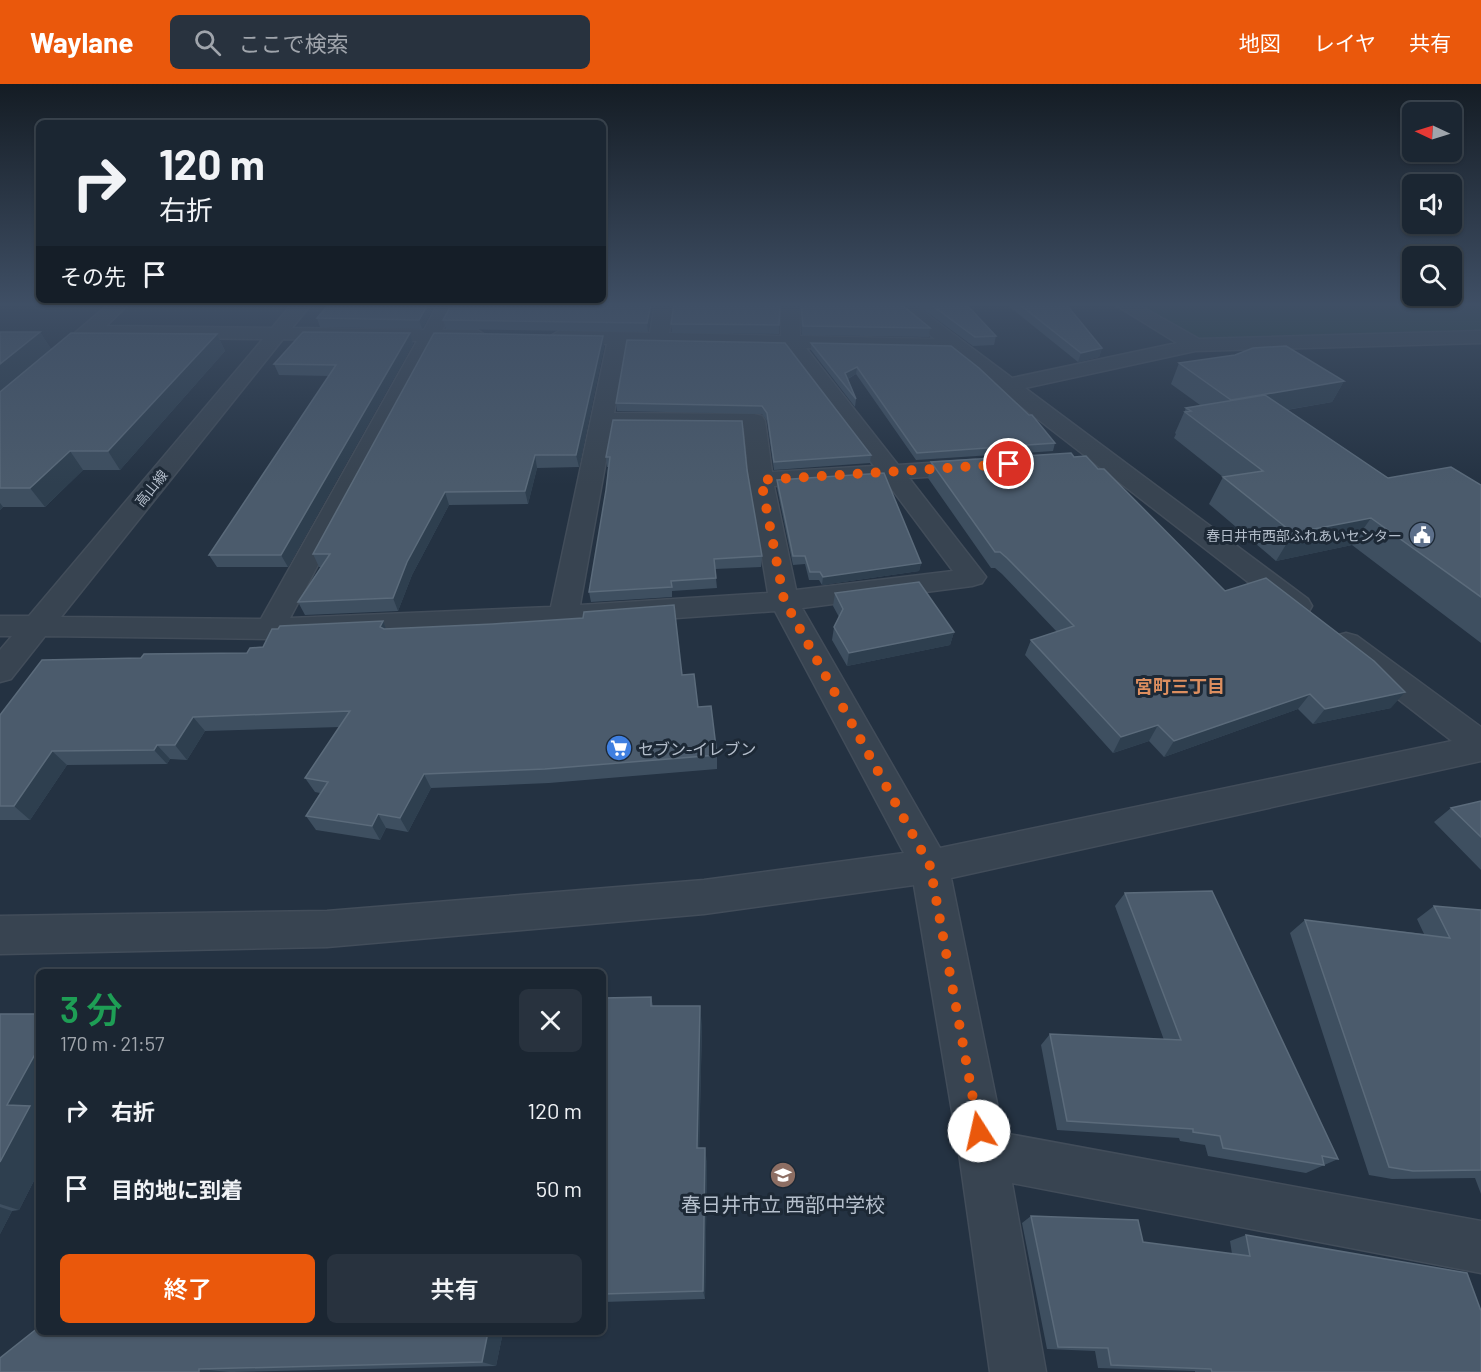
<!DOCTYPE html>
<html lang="ja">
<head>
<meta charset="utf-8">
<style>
	:root { --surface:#1b2632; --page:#28323e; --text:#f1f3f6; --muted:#a0a5ac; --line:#39434d; --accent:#ea580c }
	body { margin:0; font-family:Barlow,"Noto Sans JP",sans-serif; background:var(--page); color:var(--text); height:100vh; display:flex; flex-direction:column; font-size:22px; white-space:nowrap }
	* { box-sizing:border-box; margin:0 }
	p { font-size:20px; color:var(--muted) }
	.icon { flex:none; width:33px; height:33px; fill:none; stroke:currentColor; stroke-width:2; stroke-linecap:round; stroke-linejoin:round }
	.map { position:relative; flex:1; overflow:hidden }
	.sheet { position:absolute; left:36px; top:885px; width:570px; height:366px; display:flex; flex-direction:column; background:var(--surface); border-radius:9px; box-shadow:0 2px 4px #0004,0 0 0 2px var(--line) }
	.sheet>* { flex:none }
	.hud { position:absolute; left:36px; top:36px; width:570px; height:183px; border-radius:9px; box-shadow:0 2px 4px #0004,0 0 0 2px var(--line); background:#1b2632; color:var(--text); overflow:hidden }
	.needle { width:39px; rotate:274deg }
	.controls { position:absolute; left:1402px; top:18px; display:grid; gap:12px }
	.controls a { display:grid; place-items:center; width:60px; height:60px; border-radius:9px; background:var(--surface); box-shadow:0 2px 4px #0004,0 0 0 2px var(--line); font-size:30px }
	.pin { position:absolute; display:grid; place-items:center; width:51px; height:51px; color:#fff; margin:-26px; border:3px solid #fff; border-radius:50%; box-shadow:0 2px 6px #0007 }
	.me { position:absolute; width:66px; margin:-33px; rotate:350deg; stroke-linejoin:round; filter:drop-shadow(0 0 4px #0008) }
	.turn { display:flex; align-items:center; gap:21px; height:126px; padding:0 24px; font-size:27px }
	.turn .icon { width:78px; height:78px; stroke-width:2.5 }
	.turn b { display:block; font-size:42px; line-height:51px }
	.then { display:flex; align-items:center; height:57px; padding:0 24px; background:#0003; gap:12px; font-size:22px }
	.round { display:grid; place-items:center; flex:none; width:63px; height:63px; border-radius:9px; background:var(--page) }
	.headline { display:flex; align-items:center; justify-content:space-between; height:102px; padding:0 24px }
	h1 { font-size:36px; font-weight:600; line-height:45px; color:#1e9e55 }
	.action { display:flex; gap:12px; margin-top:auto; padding:12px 24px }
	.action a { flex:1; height:69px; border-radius:9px; background:var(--accent); color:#fff; font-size:24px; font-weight:600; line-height:69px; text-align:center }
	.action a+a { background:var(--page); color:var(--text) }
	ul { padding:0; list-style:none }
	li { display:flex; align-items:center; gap:18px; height:78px; padding:0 24px }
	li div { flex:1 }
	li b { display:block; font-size:22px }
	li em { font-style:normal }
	header { display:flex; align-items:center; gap:36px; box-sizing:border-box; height:84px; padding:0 30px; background:var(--accent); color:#fff }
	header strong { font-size:28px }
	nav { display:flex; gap:33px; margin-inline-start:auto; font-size:21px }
	.search { width:420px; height:54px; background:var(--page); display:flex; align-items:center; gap:15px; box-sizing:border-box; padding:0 21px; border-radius:9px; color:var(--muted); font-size:22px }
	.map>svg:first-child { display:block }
</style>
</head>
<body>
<header>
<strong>Waylane</strong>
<div class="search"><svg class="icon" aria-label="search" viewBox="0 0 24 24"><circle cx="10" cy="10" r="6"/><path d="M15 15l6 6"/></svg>ここで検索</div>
<nav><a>地図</a><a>レイヤ</a><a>共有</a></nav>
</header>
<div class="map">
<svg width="1481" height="1288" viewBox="0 0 1481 1288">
	<rect width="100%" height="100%" fill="#243242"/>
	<!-- green -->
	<path fill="#264143" d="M 1134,220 L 1481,220 L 1481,247 L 1206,256 L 1191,253 Z"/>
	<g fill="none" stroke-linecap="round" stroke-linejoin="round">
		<!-- minor casing -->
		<g stroke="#424d5a" stroke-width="3">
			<path id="minor" d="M 109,220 L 129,220 L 106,242 L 272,244 L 292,220 L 311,220 L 292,244 L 424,246 L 438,220 L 456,220 L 442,246 L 477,246 L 487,252 L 477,258 L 436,257 L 290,534 L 551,523 L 607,260 L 559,259 L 549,253 L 559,247 L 650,249 L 655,220 L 673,220 L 669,249 L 781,252 L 781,220 L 799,220 L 800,252 L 935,255 L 892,220 L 913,220 L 1012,294 L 1177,259 L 1114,220 L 1137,220 L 1199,255 L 1481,247 L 1481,259 L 1195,267 L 1025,304 L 1308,515 L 1312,522 L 1308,529 L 1298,531 L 1288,529 L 950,267 L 806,264 L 898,381 L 975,376 L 983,378 L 987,383 L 983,388 L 975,390 L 909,394 L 986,493 L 982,499 L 972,502 L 802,524 L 940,764 L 1452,657 L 1335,566 L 1331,559 L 1335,552 L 1346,549 L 1357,552 L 1481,643 L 1481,677 L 951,794 L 1003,1049 L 1481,1137 L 1481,1189 L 1012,1099 L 1046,1288 L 990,1288 L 959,1069 L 914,801 L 704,830 L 327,863 L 0,870 L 0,832 L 327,827 L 704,796 L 904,769 L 775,527 L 564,542 L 270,555 L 45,552 L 11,595 L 0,598 L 0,566 L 12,552 L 0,552 L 0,532 L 29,532 L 263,255 L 94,253 L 82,259 L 75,257 L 72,253 L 75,249 ZM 283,255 L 417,257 L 261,535 L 61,533 ZM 626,260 L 785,263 L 874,382 L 772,388 L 765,337 L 762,332 L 754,330 L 614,329 ZM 612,343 L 744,344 L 749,396 L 768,509 L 580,521 ZM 885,396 L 953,487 L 796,506 L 774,402 Z"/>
		</g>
		<!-- minor -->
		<use href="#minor" fill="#384451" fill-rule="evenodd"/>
	</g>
	<!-- wall -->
	<path fill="#3e4f60" d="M 435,220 L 422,245 L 320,243 L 317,234 Z
		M 452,220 L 653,220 L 648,248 L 446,245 L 443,236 Z
		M 779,220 L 779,250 L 672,249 L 671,240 Z
		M 799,220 L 901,220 L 930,244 L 929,253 L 802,251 Z
		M 916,220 L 966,220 L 996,252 L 994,261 L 973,262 Z
		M 1006,220 L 1066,220 L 1102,264 L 1099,273 L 1078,278 Z
		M 0,248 L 40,248 L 51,265 L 217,250 L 225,267 L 120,386 L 83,386 L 45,423 L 3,423 L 0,426 Z
		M 410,249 L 413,260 L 288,483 L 217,483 L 209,471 L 329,292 L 279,291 L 274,280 Z
		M 603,252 L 604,263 L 579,383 L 537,384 L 528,420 L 449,421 L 412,491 L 398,527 L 305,531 L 298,518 L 321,483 L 319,483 L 313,470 Z
		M 627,256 L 871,371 L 870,379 L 774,386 L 767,337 L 762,330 L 617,327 L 616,319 Z
		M 811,259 L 1055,359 L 1053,367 L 916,376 L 856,290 L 848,295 L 856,315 L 855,323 L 811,266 Z
		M 1179,279 L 1344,297 L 1332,318 L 1287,326 L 1388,394 L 1481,401 L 1481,559 L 1352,461 L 1276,477 L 1209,420 L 1223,393 L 1174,354 L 1176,350 L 1175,349 L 1186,324 L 1200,321 L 1171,300 Z
		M 606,373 L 747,386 L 762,472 L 761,483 L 715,485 L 717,504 L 672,507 L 672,513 L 591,518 L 589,508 L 606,406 L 608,383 L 607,383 Z
		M 1074,373 L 1098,385 L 1225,507 L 1391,624 L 1313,640 L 1298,625 L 1164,673 L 1149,657 L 1113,669 L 1025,571 L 1031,556 L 1057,548 L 1002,490 L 995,484 L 991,484 L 928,394 L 931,378 Z
		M 777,396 L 921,479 L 919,487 L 822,501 L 819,496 L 809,496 L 805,480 L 793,481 L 777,404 Z
		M 835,509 L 954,548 L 950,561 L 847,582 L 832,556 L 834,543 L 839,533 L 833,522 Z
		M 383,537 L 386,545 L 682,591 L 698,623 L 717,671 L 717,685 L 549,699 L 431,704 L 408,748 L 386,744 L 380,756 L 316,746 L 306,732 L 320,709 L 315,708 L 305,694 L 340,643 L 205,647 L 187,676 L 170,675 L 167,680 L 67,681 L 30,736 L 0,736 L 0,631 L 141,574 L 247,569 L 263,563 Z
		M 1481,717 L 1481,786 L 1434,738 L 1451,724 Z
		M 1125,809 L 1338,1075 L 1306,1089 L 1208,1072 L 1205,1061 L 1180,1057 L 1179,1054 L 1057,1046 L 1041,961 L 1050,950 L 1164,956 L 1115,822 Z
		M 1434,822 L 1481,826 L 1481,1110 L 1475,1094 L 1392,1095 L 1369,1091 L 1290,849 L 1305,836 L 1424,850 L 1417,835 Z
		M 651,913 L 653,922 L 702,941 L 699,1064 L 707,1078 L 705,1215 L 603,1218 L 603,914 Z
		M 0,930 L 39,930 L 39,1087 L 19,1126 L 12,1127 L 0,1150 Z
		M 1031,1132 L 1143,1158 L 1232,1170 L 1230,1157 L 1246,1151 L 1481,1288 L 1195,1288 L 1195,1287 L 1098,1284 L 1095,1267 L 1047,1265 L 1022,1139 Z
		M 39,1248 L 503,1248 L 496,1282 L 233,1288 L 0,1288 Z"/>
	<!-- shaded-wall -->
	<path fill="#2e3f4f" d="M 428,220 L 435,220 L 422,245 L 419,236 Z
		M 651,220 L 653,220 L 648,248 L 647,239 Z
		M 40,248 L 51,265 L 0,308 L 0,280 Z
		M 410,249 L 413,260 L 288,483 L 281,471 Z
		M 217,250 L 225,267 L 120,386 L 108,367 Z
		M 603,252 L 604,263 L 579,383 L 576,371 Z
		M 1102,264 L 1099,273 L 1078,278 L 1081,269 Z
		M 857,283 L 856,290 L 845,296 L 845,289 Z
		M 1344,297 L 1332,318 L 1221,337 L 1231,316 Z
		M 70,367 L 83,386 L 45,423 L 30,404 Z
		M 535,371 L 537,384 L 528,420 L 525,407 Z
		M 445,408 L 449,421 L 412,491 L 398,527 L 393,514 L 407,478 Z
		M 0,419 L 3,423 L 0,426 Z
		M 1371,434 L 1352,461 L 1276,477 L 1293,449 Z
		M 921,479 L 919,487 L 822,501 L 823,493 Z
		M 383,537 L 389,552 L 380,543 Z
		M 954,548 L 950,561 L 847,582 L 849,569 Z
		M 1405,608 L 1391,624 L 1313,640 L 1325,625 Z
		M 1310,610 L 1298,625 L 1164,673 L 1174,657 Z
		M 193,633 L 205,647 L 187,676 L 175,661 Z
		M 1158,641 L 1149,657 L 1113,669 L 1121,653 Z
		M 157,661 L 170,675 L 167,680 L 154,666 Z
		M 52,667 L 67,681 L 30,736 L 14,722 Z
		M 424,690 L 431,704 L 408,748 L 400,734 Z
		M 378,730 L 386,744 L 380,756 L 372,742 Z
		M 700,922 L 702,941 L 699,1078 L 697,1064 Z
		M 39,963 L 39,1087 L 19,1126 L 0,1120 L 0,1078 L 7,1021 Z
		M 705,1064 L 707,1078 L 705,1215 L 703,1207 Z
		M 0,1123 L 12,1127 L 0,1150 Z
		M 488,1248 L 503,1248 L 496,1282 L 482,1278 Z
		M 199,1285 L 229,1288 L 199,1288 Z"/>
	<!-- building -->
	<path fill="#4b5b6c" stroke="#5b6b7b" stroke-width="1.5" d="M 329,220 L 428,220 L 419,236 L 317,234 Z
		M 452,220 L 651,220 L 647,239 L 443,236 Z
		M 674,220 L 780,220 L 779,241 L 671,240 Z
		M 801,220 L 901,220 L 930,244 L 803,242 Z
		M 930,220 L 966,220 L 996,252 L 975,253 Z
		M 1019,220 L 1066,220 L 1102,264 L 1081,269 Z
		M 0,248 L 40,248 L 0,280 Z
		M 303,248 L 410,249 L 281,471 L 209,471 L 336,281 L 274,280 Z
		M 71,249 L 217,250 L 108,367 L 70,367 L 30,404 L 0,404 L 0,308 Z
		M 434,249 L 603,252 L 576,371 L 535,371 L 525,407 L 445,408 L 407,478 L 393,514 L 298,518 L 330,470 L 313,470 Z
		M 627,256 L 785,259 L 871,371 L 774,378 L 767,329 L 762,322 L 616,319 Z
		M 811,259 L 951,262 L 979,284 L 1029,331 L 1032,331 L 1055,359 L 917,369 L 857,283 L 845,289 L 856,315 Z
		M 1286,262 L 1344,297 L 1231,316 L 1179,279 L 1235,271 L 1253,264 Z
		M 1265,311 L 1388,394 L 1451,383 L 1481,401 L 1481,513 L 1371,434 L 1293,449 L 1223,393 L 1263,387 L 1185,328 L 1191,327 L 1186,324 Z
		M 613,336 L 742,337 L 747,386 L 762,472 L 714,475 L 716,494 L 671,497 L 672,503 L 589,508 L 606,406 L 610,373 L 606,373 Z
		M 1071,369 L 1074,373 L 1086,372 L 1098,385 L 1104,385 L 1225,507 L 1266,494 L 1374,577 L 1405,608 L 1325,625 L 1310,610 L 1174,657 L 1158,641 L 1121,653 L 1031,556 L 1074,542 L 1007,474 L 1000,468 L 995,468 L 931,378 Z
		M 884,389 L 921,479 L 823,493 L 820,488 L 810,488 L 805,472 L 793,472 L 777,396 Z
		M 919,498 L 954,548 L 849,569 L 834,543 L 843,525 L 835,509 Z
		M 674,521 L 682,591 L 694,590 L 698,623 L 711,622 L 717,671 L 545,685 L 424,690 L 400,734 L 378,730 L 372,742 L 306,732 L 328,698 L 305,694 L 350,627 L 193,633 L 175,661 L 157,661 L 154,666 L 52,667 L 14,722 L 0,722 L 0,631 L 42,576 L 141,574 L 144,570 L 247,569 L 250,564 L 263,563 L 272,545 L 278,545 L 280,542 L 383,537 L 380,543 L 384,545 L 493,540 L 583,534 L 584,528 Z
		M 1481,717 L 1481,753 L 1451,724 Z
		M 1212,807 L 1338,1075 L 1322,1072 L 1324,1081 L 1223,1064 L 1220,1052 L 1193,1048 L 1193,1045 L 1067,1037 L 1050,950 L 1181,956 L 1125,809 Z
		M 1434,822 L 1481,826 L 1481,1086 L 1413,1087 L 1389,1083 L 1305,836 L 1450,854 Z
		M 651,913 L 651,922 L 700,922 L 697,1064 L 705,1064 L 703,1207 L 603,1210 L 603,914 Z
		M 0,930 L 39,930 L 39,963 L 7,1021 L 30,1022 L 0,1078 Z
		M 1031,1132 L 1138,1136 L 1143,1158 L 1250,1172 L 1246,1151 L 1467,1189 L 1481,1227 L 1481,1288 L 1212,1288 L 1211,1285 L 1111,1281 L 1108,1264 L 1058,1263 Z
		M 39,1243 L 39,1248 L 488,1248 L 482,1278 L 199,1285 L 199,1288 L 0,1288 L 0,1274 Z"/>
	<!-- sky -->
	<linearGradient id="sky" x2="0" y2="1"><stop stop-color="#141c24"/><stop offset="0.55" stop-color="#3f4f65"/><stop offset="1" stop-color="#3f4f65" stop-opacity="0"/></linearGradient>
	<rect width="1481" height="401" fill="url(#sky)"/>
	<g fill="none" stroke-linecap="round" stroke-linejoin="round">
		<!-- route -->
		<path stroke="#ea580c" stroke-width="10" stroke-dasharray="0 18" d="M 979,1047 L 930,782 L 784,516 L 761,396 L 1009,380"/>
	</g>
	<!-- icons -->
	<defs>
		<g id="civic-disc" transform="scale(1.35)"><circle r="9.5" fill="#5c6f8a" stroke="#1d2936"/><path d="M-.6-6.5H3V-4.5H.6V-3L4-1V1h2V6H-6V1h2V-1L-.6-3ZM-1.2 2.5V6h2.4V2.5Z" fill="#fff"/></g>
		<g id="supermarket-disc" transform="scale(1.35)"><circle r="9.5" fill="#3f7fe0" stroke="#1d2936"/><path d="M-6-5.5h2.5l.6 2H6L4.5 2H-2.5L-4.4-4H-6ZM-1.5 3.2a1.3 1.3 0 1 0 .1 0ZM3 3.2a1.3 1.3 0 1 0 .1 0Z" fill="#fff"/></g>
		<g id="school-disc" transform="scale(1.35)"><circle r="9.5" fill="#8d6e63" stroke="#1d2936"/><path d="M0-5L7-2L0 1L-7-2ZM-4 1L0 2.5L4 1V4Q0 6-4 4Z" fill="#fff"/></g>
	</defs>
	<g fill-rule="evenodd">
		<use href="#civic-disc" x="1422" y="451"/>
		<use href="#supermarket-disc" x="619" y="664"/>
		<use href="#school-disc" x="783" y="1091"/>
	</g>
	<g text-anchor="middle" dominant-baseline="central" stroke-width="6" stroke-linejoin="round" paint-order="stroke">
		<!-- far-street labels -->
		<g font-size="14" fill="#b5bfcc" stroke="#1d2936">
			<text transform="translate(151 404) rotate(-51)">高山線</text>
		</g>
		<!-- far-poi labels -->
		<g font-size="14" fill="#b5bfcc" stroke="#1d2936" text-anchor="end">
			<text x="1402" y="451">春日井市西部ふれあいセンター</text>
		</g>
		<!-- poi labels -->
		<g font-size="16" fill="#b5bfcc" stroke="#1d2936" text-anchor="start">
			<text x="638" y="664">セブン-イレブン</text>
		</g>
		<!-- neighbourhood labels -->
		<g font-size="18" font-weight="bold" fill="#dc8e5f" stroke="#1d2936">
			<text x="1180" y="602">宮町三丁目</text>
		</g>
		<!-- near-poi labels -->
		<g font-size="20" fill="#b5bfcc" stroke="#1d2936">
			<text x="783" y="1120">春日井市立 西部中学校</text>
		</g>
	</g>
</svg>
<div class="controls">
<a><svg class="needle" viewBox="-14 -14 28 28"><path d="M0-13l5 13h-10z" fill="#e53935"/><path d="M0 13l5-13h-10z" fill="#a0a5ac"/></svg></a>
<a><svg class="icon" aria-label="sound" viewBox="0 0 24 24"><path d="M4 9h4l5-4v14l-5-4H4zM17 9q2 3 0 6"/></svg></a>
<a><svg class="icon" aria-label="search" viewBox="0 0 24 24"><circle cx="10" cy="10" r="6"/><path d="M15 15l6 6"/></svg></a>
</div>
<div class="pin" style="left:1009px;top:380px;background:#d93025"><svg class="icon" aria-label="arrive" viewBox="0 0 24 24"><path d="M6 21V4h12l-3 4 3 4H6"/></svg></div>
<svg class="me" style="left:979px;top:1047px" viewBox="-20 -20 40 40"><circle r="19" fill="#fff"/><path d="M0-13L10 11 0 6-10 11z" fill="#ea580c"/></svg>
<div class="hud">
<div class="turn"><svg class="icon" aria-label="right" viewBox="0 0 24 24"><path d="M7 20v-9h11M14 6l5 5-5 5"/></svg><div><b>120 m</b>右折</div></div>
<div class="then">その先<svg class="icon" aria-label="arrive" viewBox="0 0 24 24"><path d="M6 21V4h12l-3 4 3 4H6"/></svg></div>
</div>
<section class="sheet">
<div class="headline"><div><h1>3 分</h1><p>170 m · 21:57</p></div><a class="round"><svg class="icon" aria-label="close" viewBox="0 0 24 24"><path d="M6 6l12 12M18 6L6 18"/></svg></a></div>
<ul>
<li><svg class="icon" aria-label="right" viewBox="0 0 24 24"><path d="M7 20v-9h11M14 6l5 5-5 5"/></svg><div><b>右折</b></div><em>120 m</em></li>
<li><svg class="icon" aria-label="arrive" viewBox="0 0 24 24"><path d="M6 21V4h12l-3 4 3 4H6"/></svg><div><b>目的地に到着</b></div><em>50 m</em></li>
</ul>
<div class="action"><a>終了</a><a>共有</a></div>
</section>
</div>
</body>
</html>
